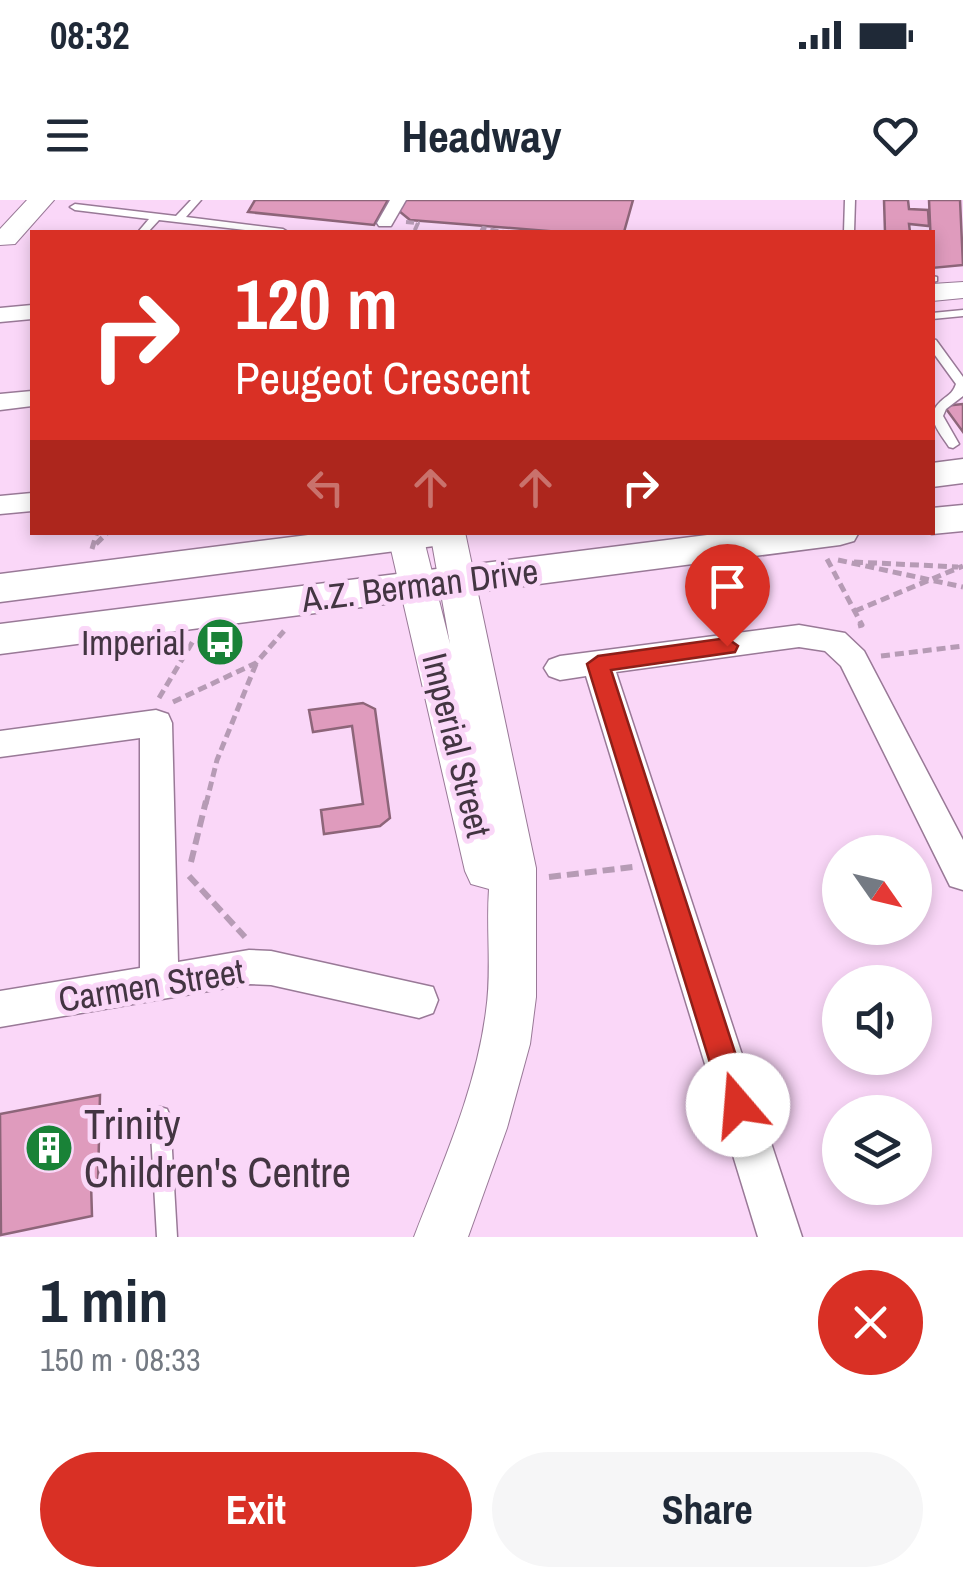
<!DOCTYPE html>
<html lang="en">
<head>
<meta charset="utf-8">
<style>
	:root { --surface:#fff; --page:#f6f6f7; --text:#1f2937; --muted:#747a83; --accent:#d93025 }
	body { margin:0; font-family:"Archivo Narrow",sans-serif; background:var(--page); color:var(--text); height:100vh; display:flex; flex-direction:column; font-size:38px; white-space:nowrap }
	* { box-sizing:border-box; margin:0 }
	p { font-size:32px; color:var(--muted) }
	.icon { flex:none; width:55px; height:55px; fill:none; stroke:currentColor; stroke-width:2; stroke-linecap:round; stroke-linejoin:round }
	.map { position:relative; height:1037px; overflow:hidden }
	.sheet { display:flex; flex-direction:column; background:var(--surface); flex:1 }
	.sheet>* { flex:none }
	.banner { position:absolute; left:30px; top:30px; width:905px; height:305px; border-radius:0px; box-shadow:0 5px 15px #0003; background:#d93025; color:#fff; overflow:hidden }
	.needle { width:65px; rotate:124deg }
	.fabs { position:absolute; left:822px; top:635px; display:grid; gap:20px }
	.fabs a { display:grid; place-items:center; width:110px; height:110px; border-radius:50%; background:var(--surface); box-shadow:0 5px 15px #0003; font-size:50px }
	.pin { position:absolute; display:grid; place-items:center; width:85px; height:85px; color:#fff; margin:-102px -42px; border-radius:50% 50% 50% 0; rotate:-45deg; box-shadow:0 0 10px #0007 }
	.pin .icon { rotate:45deg }
	.me { position:absolute; width:110px; margin:-55px; rotate:342deg; stroke-linejoin:round; filter:drop-shadow(0 0 8px #0008) }
	.turn { display:flex; align-items:center; gap:35px; height:210px; padding:0 40px; font-size:45px }
	.turn .icon { width:130px; height:130px; stroke-width:2.5 }
	.turn b { display:block; font-size:70px; line-height:85px }
	.lanes { display:flex; align-items:center; height:95px; padding:0 40px; background:#0003; justify-content:center; gap:50px; direction:ltr }
	.lanes .off { opacity:.35 }
	.round { display:grid; place-items:center; flex:none; width:105px; height:105px; border-radius:52px; background:var(--page) }
	.summary { display:flex; align-items:center; justify-content:space-between; height:170px; padding:0 40px }
	h1 { font-size:60px; font-weight:700; line-height:75px }
	.cta { display:flex; gap:20px; margin-top:auto; padding:20px 40px }
	.cta a { flex:1; height:115px; border-radius:60px; background:var(--accent); color:#fff; font-size:40px; font-weight:700; line-height:115px; text-align:center }
	.cta a+a { background:var(--page); color:var(--text) }
	.status { display:flex; justify-content:space-between; align-items:center; height:70px; padding:0 50px; background:var(--surface); direction:ltr }
	.status svg { height:28px; fill:currentColor }
	header { display:flex; justify-content:space-between; align-items:center; height:130px; padding:0 40px; background:var(--surface); font-size:45px; font-weight:700 }
	.map>svg:first-child { display:block }
</style>
</head>
<body>
<div class="status"><b>08:32</b><svg viewBox="0 0 49 12"><path d="M0 12V9h3v3zM5 12V6h3v6zM10 12V3h3v9zM15 12V0h3v12zM26 1h20v11H26zM47 4h2v5h-2z"/></svg></div>
<header><svg class="icon" aria-label="menu" viewBox="0 0 24 24"><path d="M4 6h16M4 12h16M4 18h16"/></svg>Headway<svg class="icon" aria-label="heart" viewBox="0 0 24 24"><path d="M12 20l-8-8c-3-5 5-10 8-4 3-6 11-1 8 4z"/></svg></header>
<div class="map">
<svg width="963" height="1037" viewBox="0 0 963 1037">
	<rect width="100%" height="100%" fill="#fad7f8"/>
	<!-- building -->
	<path fill="#df9bbd" stroke="#8d6579" stroke-width="2.5" d="M 255,0 L 388,0 L 374,25 L 248,12 Z
		M 405,0 L 633,0 L 624,32 L 560,32 L 410,20 L 399,11 Z
		M 884,0 L 908,0 L 909,9 L 928,10 L 929,26 L 909,24 L 910,32 L 885,32 Z
		M 929,0 L 960,0 L 963,65 L 932,68 Z
		M 963,204 L 963,232 L 944,206 Z
		M 363,503 L 375,509 L 390,618 L 380,626 L 324,634 L 321,610 L 363,604 L 352,526 L 313,532 L 309,510 Z
		M 100,895 L 98,982 L 91,983 L 92,1016 L 1,1035 L 0,914 Z"/>
	<g fill="none" stroke-linecap="round" stroke-linejoin="round">
		<!-- service casing -->
		<g stroke="#997997" stroke-width="3">
			<path id="service" d="M 191,0 L 201,0 L 186,17 L 283,29 L 288,32 L 262,32 L 159,20 L 148,32 L 138,32 L 149,19 L 75,10 L 70,7 L 75,4 L 176,16 Z
				M 845,0 L 855,0 L 854,32 L 844,32 Z
				M 932,76 L 937,77 L 937,81 L 932,82 Z
				M 963,110 L 963,116 L 932,119 L 932,113 Z
				M 932,139 L 936,140 L 963,177 L 963,196 L 946,209 L 943,216 L 959,244 L 953,248 L 949,247 C 940,233 924,217 940,202 C 947,195 952,195 956,184 L 932,151 Z
				M 160,907 L 167,909 L 170,916 L 177,1037 L 157,1037 L 150,916 L 153,909 Z"/>
		</g>
		<!-- pedestrian casing -->
		<g stroke="#997997" stroke-width="3">
			<path id="pedestrian" d="M 390,0 L 406,0 L 391,26 L 379,26 L 377,23 Z"/>
		</g>
		<!-- minor casing -->
		<g stroke="#997997" stroke-width="3">
			<path id="minor" d="M 32,105 L 32,119 L 0,122 L 0,108 Z
				M 32,191 L 32,206 L 0,210 L 0,194 Z
				M 32,293 L 32,311 L 0,314 L 0,296 Z
				M 799,425 L 845,433 L 864,451 L 963,640 L 963,690 L 950,686 L 841,466 L 825,451 L 799,447 L 616,472 L 802,1037 L 758,1037 L 586,476 L 560,480 L 549,476 L 544,468 L 549,460 L 560,456 Z
				M 156,510 L 168,514 L 172,523 L 178,762 L 249,750 L 271,751 L 433,787 L 438,800 L 433,813 L 419,818 L 271,785 L 249,784 L 0,827 L 0,791 L 140,768 L 140,538 L 0,557 L 0,531 Z"/>
		</g>
		<!-- tertiary casing -->
		<g stroke="#997997" stroke-width="2">
			<path id="tertiary" d="M 27,0 L 54,0 L 15,44 L 0,45 L 0,29 Z
				M 963,82 L 963,98 L 932,101 L 932,84 Z
				M 387,332 L 422,332 L 450,444 L 430,332 L 465,332 L 536,668 L 536,797 L 530,844 L 507,928 L 468,1037 L 414,1037 C 442,964 476,890 486,811 C 492,771 486,730 489,689 L 471,684 L 465,671 Z"/>
		</g>
		<!-- secondary casing -->
		<g stroke="#997997" stroke-width="3">
			<path id="secondary" d="M 963,259 L 963,283 L 932,287 L 932,263 Z
				M 963,305 L 963,331 L 932,334 L 927,332 L 932,332 L 932,308 Z
				M 332,332 L 461,332 L 456,341 L 442,345 L 0,402 L 0,374 Z
				M 731,332 L 859,332 L 854,341 L 840,345 L 0,454 L 0,424 Z"/>
		</g>
		<!-- path-far2 -->
		<path stroke="#b69bb5" stroke-width="4" stroke-dasharray="8 4" stroke-linecap="butt" d="M 406,22 L 418,23 L 414,32 L 422,32
			M 481,32 L 483,28 L 504,32"/>
		<!-- path-far1 -->
		<path stroke="#b69bb5" stroke-width="5" stroke-dasharray="9 5" stroke-linecap="butt" d="M 96,344 L 108,332
			M 92,349 L 97,332
			M 827,359 L 862,425 L 858,426
			M 838,360 L 963,387
			M 854,362 L 958,367
			M 855,411 L 963,366
			M 881,456 L 963,446
			M 159,498 L 193,441
			M 173,502 L 256,463 L 284,431
			M 206,604 L 217,560 L 256,464"/>
		<!-- path -->
		<path stroke="#b69bb5" stroke-width="6" stroke-dasharray="12 6" stroke-linecap="butt" d="M 191,662 L 206,601
			M 189,676 L 245,737
			M 549,677 L 633,667"/>
		<!-- service -->
		<use href="#service" fill="#fff" fill-rule="evenodd"/>
		<!-- pedestrian -->
		<use href="#pedestrian" fill="#fff" fill-rule="evenodd"/>
		<!-- minor -->
		<use href="#minor" fill="#fff" fill-rule="evenodd"/>
		<!-- tertiary -->
		<use href="#tertiary" fill="#fff" fill-rule="evenodd"/>
		<!-- secondary -->
		<use href="#secondary" fill="#fff" fill-rule="evenodd"/>
	</g>
	<!-- route -->
	<path fill="#d93025" stroke="#8d1f18" stroke-width="2.5" d="M 727,438 L 738,446 L 735,452 L 611,470 L 752,905 L 748,915 L 738,919 L 728,915 L 723,905 L 587,464 L 598,456 Z"/>
	<!-- icons -->
	<defs>
		<g id="bus-disc" transform="scale(2.5)"><circle r="9.5" fill="#198237" stroke="#fad7f8"/><path d="M-5-6H5V4H4V6H2V4H-2V6H-4V4H-5ZM-3.5-4V0h7V-4ZM-3.5 1.2v1.5H-2V1.2ZM2 1.2v1.5H3.5V1.2Z" fill="#fff"/></g>
		<g id="building-disc" transform="scale(2.5)"><circle r="9.5" fill="#198237" stroke="#fad7f8"/><path d="M-4-6H4V6H1V3H-1V6H-4ZM-2.5-4.3h1.7v1.8h-1.7ZM.8-4.3h1.7v1.8H.8ZM-2.5-1h1.7V.8h-1.7ZM.8-1h1.7V.8H.8Z" fill="#fff"/></g>
	</defs>
	<g fill-rule="evenodd">
		<use href="#bus-disc" x="220" y="442"/>
		<use href="#building-disc" x="49" y="948"/>
	</g>
	<g text-anchor="middle" dominant-baseline="central" stroke-width="10" stroke-linejoin="round" paint-order="stroke">
		<!-- street labels -->
		<g font-size="35" fill="#433542" stroke="#fad7f8">
			<text transform="translate(420 385) rotate(-7)">A.Z. Berman Drive</text>
			<text transform="translate(457 545) rotate(76)">Imperial Street</text>
			<text transform="translate(151 785) rotate(-9)">Carmen Street</text>
		</g>
		<!-- poi labels -->
		<g font-size="35" fill="#433542" stroke="#fad7f8" text-anchor="end">
			<text x="185" y="442">Imperial</text>
		</g>
		<!-- near-poi labels -->
		<g font-size="42" fill="#433542" stroke="#fad7f8" text-anchor="start">
			<text x="84" y="924">Trinity<tspan x="84" dy="48">Children's Centre</tspan></text>
		</g>
	</g>
</svg>
<div class="fabs">
<a><svg class="needle" viewBox="-14 -14 28 28"><path d="M0-13l5 13h-10z" fill="#e53935"/><path d="M0 13l5-13h-10z" fill="#747a83"/></svg></a>
<a><svg class="icon" aria-label="sound" viewBox="0 0 24 24"><path d="M4 9h4l5-4v14l-5-4H4zM17 9q2 3 0 6"/></svg></a>
<a><svg class="icon" aria-label="layers" viewBox="0 0 24 24"><path d="M12 4l9 5-9 5-9-5zM3 14l9 5 9-5"/></svg></a>
</div>
<div class="pin" style="left:727px;top:446px;background:#d93025"><svg class="icon" aria-label="arrive" viewBox="0 0 24 24"><path d="M6 21V4h12l-3 4 3 4H6"/></svg></div>
<svg class="me" style="left:738px;top:905px" viewBox="-20 -20 40 40"><circle r="19" fill="#fff"/><path d="M0-13L10 11 0 6-10 11z" fill="#d93025"/></svg>
<div class="banner">
<div class="turn"><svg class="icon" aria-label="right" viewBox="0 0 24 24"><path d="M7 20v-9h11M14 6l5 5-5 5"/></svg><div><b>120 m</b>Peugeot Crescent</div></div>
<div class="lanes"><svg class="icon off" aria-label="left" viewBox="0 0 24 24"><path d="M17 20v-9H6M10 6l-5 5 5 5"/></svg><svg class="icon off" aria-label="ahead" viewBox="0 0 24 24"><path d="M12 20V5M6 11l6-6 6 6"/></svg><svg class="icon off" aria-label="ahead" viewBox="0 0 24 24"><path d="M12 20V5M6 11l6-6 6 6"/></svg><svg class="icon" aria-label="right" viewBox="0 0 24 24"><path d="M7 20v-9h11M14 6l5 5-5 5"/></svg></div>
</div>
</div>
<section class="sheet">
<div class="summary"><div><h1>1 min</h1><p>150 m · 08:33</p></div><a class="round" style="background:#d93025;color:#fff"><svg class="icon" aria-label="close" viewBox="0 0 24 24"><path d="M6 6l12 12M18 6L6 18"/></svg></a></div>
<div class="cta"><a>Exit</a><a>Share</a></div>
</section>
</body>
</html>
